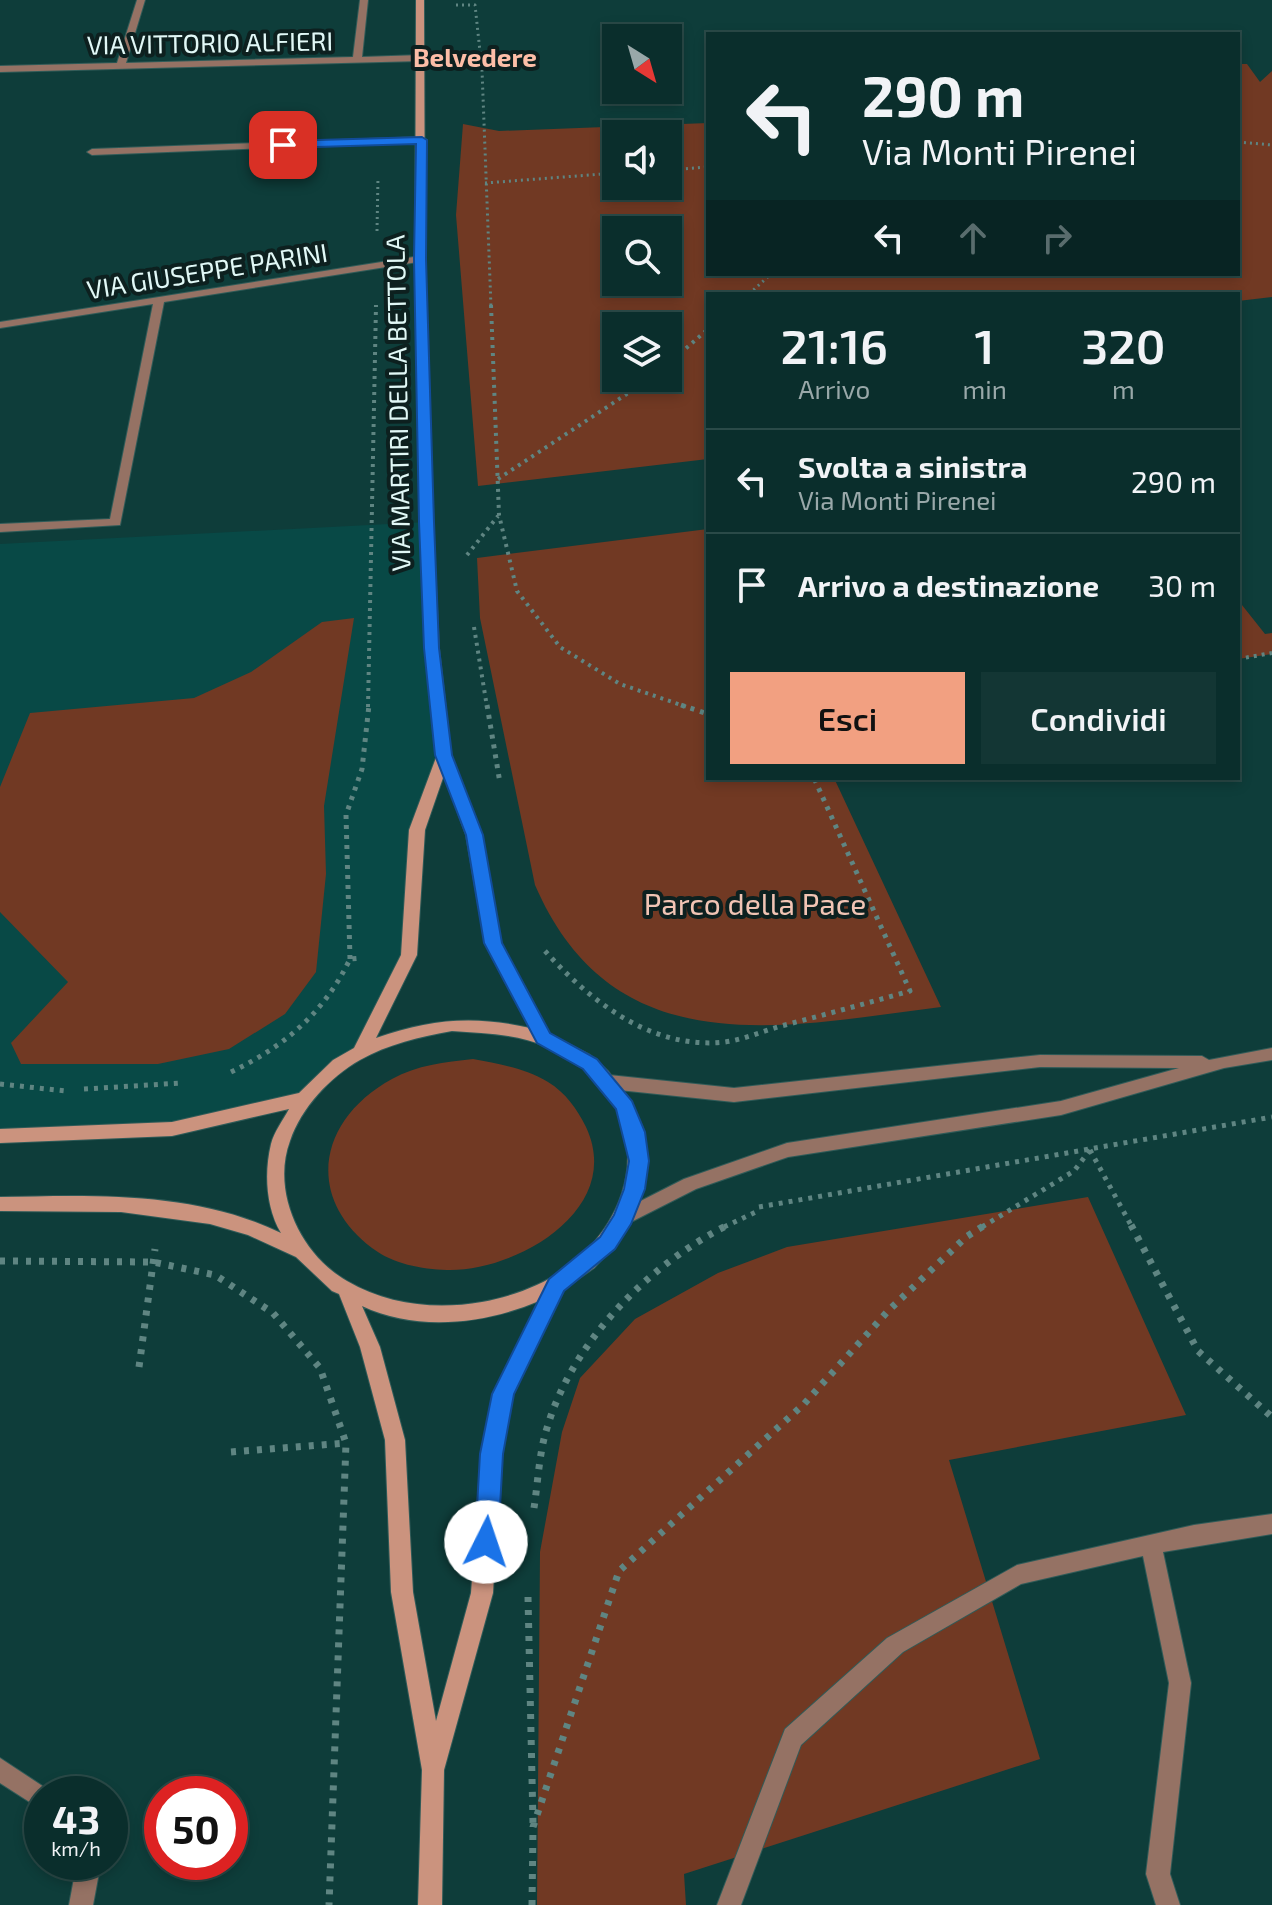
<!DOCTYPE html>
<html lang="it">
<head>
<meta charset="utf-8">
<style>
	:root { --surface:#0a2e2c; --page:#133634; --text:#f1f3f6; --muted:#99a8a9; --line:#2a4a48; --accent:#f2a081 }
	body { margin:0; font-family:"Exo 2",sans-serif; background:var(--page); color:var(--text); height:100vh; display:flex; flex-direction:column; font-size:30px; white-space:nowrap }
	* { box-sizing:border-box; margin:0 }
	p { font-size:26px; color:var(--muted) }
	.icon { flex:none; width:44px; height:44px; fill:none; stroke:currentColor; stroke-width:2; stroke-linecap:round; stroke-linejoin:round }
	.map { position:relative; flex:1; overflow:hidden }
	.sheet { position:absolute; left:706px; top:292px; width:534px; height:488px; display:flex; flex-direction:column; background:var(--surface); border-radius:0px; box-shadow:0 4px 12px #0003,0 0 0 2px var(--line) }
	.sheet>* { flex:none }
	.guide { position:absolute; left:706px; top:32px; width:534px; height:244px; border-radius:0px; box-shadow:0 4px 12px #0003,0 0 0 2px var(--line); background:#0a2e2c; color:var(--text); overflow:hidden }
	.needle { width:52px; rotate:143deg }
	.buttons { position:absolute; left:602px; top:24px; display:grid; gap:16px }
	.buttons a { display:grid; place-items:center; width:80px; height:80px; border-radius:0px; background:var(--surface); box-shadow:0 4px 12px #0003,0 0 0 2px var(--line); font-size:40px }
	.speed { position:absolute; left:24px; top:1776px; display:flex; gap:16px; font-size:40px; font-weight:700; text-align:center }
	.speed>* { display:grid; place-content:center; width:104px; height:104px; border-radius:50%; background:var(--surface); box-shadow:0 4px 12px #0003,0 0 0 2px var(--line); line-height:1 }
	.speed small { font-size:20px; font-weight:400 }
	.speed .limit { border:12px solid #d22; background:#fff; color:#111 }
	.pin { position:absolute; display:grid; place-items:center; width:68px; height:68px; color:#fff; margin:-34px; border-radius:16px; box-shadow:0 4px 12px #0006 }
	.me { position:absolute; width:88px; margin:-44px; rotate:4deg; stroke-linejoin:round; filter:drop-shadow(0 0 6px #0008) }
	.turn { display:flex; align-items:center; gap:28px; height:168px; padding:0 24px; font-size:36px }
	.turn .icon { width:104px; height:104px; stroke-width:2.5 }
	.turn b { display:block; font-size:56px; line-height:68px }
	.lanes { display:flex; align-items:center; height:76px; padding:0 24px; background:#0003; justify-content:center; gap:40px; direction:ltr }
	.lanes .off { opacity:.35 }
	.eta { display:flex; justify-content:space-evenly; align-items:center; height:136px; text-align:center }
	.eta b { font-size:48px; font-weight:600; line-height:56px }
	.button { display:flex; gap:16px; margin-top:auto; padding:16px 24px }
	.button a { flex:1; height:92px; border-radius:0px; background:var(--accent); color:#111; font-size:32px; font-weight:600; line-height:92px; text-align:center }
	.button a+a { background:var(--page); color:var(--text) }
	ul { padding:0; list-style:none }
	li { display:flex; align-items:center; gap:24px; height:104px; padding:0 24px; border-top:2px solid var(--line) }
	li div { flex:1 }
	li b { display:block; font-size:30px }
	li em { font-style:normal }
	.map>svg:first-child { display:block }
</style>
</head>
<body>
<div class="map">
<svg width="1272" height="1905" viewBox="0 0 1272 1905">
	<rect width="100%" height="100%" fill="#0e3d3a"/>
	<!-- built -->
	<path fill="#084946" d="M 427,522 L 444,755 L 417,830 L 409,955 L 361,1051 L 303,1099 L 172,1129 L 0,1136 L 0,544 Z"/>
	<!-- green -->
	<path fill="#713923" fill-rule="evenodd" d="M 1238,64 L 1247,64 L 1260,82 L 1272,71 L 1272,297 L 1238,301 L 1238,294 L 708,294 L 708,459 L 478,486 L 456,215 L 463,124 L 499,131 L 708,123 L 708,274 L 1238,274 ZM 668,134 L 668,186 L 616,186 L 616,134 ZM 616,230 L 668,230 L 668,282 L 616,282 ZM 668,326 L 668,378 L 616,378 L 616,326 Z
		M 708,529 L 708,778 L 834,778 L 941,1007 C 782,1027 614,1067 535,885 L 480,618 L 477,558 Z
		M 1238,600 L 1265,634 L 1272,633 L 1272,654 L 1238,659 Z
		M 354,618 L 324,806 L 326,874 L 316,972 L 285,1014 L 229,1049 L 158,1064 L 21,1064 L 11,1043 L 68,982 L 0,912 L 0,787 L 30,713 L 194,698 L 251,672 L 322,622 Z
		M 473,1059 C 499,1064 525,1068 548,1082 C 566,1093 577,1109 586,1127 C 625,1210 515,1272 447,1270 C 421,1269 393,1264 372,1248 C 304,1196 319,1119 392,1079 C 417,1065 445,1062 473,1059 Z
		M 1088,1197 L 1186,1415 L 949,1460 L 1040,1759 L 684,1874 L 686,1905 L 537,1905 L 540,1552 L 562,1432 L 580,1378 L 635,1319 L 718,1273 L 787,1247 Z"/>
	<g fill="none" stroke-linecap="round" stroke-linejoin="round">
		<!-- minor casing -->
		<g stroke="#305b58" stroke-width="2">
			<path id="minor" d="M 137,0 L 145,0 L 126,63 L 353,57 L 360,0 L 368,0 L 362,57 L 421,55 L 425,58 L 421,61 L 0,72 L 0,66 L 117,63 Z
				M 422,137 L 427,140 L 425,142 L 92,155 L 87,152 L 92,149 Z
				M 420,256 L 424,257 L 424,261 L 164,302 L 120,525 L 0,532 L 0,524 L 110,519 L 153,304 L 0,328 L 0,322 Z
				M 1272,1514 L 1272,1534 L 1163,1552 L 1191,1683 L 1170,1874 L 1180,1905 L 1156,1905 L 1146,1874 L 1169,1683 L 1143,1556 L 1021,1584 L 903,1652 L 801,1745 L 741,1905 L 717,1905 L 785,1729 L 887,1638 L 1017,1565 L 1194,1525 Z
				M 0,1758 L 50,1791 L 51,1794 L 42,1794 L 42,1810 L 0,1783 Z
				M 77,1862 L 101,1862 L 93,1905 L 69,1905 Z"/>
		</g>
		<!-- tertiary casing -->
		<g stroke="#305b58" stroke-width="2">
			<path id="tertiary" d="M 1272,1048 L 1272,1060 L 1224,1068 L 1061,1115 L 788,1157 L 696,1189 L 629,1223 L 623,1225 L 617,1223 L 614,1218 L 617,1213 L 684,1179 L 787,1143 L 1061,1101 L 1179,1068 L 1040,1067 L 734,1102 L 609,1089 L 603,1087 L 600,1082 L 603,1077 L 609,1075 L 734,1088 L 1040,1055 L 1202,1056 L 1209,1060 Z"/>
		</g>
		<!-- secondary casing -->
		<g stroke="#305b58" stroke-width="2">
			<path id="secondary" d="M 416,0 L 424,0 L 425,259 L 433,522 L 439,648 L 451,755 L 482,835 L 501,943 L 549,1034 L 590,1055 L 608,1071 L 623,1090 L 640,1123 L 647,1164 L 636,1209 L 617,1243 L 594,1268 L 564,1289 L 513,1394 L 501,1454 L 493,1593 L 444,1770 L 442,1905 L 418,1905 L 422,1770 L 391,1592 L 385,1440 L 360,1347 L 339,1294 L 332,1291 L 296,1257 L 248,1235 L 210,1224 L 121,1212 L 0,1211 L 0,1197 C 94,1195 195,1191 281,1233 C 266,1208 264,1173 271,1144 C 274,1132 283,1120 289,1109 L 172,1136 L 0,1143 L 0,1129 L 172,1122 L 299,1093 L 333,1060 L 354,1048 L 401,955 L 409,830 L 437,755 L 425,648 L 421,522 L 415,259 ZM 444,775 L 466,835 L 485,943 L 530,1028 C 474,1015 430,1019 376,1038 L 417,955 L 425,830 ZM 452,1031 C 484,1033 517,1034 547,1047 C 638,1084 653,1180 588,1249 C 561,1278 521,1295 482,1302 C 436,1310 388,1305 347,1281 C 301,1255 271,1192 290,1141 C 301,1108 330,1077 360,1060 C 388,1044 420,1037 452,1031 ZM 539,1301 L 493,1394 L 481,1454 L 471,1593 L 436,1721 L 413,1592 L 405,1440 L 380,1347 L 362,1306 C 417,1332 485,1324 539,1301 Z"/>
		</g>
		<!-- path-far3 -->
		<path stroke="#5f8582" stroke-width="3" stroke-dasharray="2 4" stroke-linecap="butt" d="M 456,5 L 475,5 L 482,70 L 491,307
			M 1238,142 L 1272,145
			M 668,170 L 708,167
			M 485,183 L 616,173
			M 377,231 L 378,177
			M 749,294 L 771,274
			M 376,307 L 376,301"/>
		<!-- path-far2 -->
		<path stroke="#5f8582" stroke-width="4" stroke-dasharray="3 5" stroke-linecap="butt" d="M 491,305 L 499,515 L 517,591 L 560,647 L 620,684 L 687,707
			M 668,364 L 708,329
			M 498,479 L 651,378
			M 467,555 L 498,516
			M 474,627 L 487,707
			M 1238,659 L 1272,653
			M 368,707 L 376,305"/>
		<!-- path-far1 -->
		<path stroke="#5f8582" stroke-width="5" stroke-dasharray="4 6" stroke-linecap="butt" d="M 487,705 L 500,783
			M 681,705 L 708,714
			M 545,951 C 591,1002 652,1050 725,1042 C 746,1039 765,1030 785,1025 C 827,1014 868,1003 910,991 L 814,778
			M 350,959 L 346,815 L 362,769 L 369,705
			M 231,1072 C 285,1046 324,1013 350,959 L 362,958
			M 0,1084 L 66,1091
			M 84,1089 L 182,1083
			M 1090,1150 L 1132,1227
			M 759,1207 L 1272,1117
			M 724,1227 L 760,1210
			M 982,1227 L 1074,1171 L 1090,1150"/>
		<!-- path -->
		<path stroke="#5f8582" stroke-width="7" stroke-dasharray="5 8" stroke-linecap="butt" d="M 1131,1225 L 1198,1351 L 1272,1417
			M 0,1261 L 153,1262 L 215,1275 L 273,1313 L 320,1368 L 346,1443 L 329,1905
			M 139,1367 L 155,1249
			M 231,1452 L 346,1443
			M 534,1508 C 538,1482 539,1453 547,1428 C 572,1342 649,1264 728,1225
			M 528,1597 L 533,1823
			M 532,1905 L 533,1827 L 619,1571 L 804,1404 L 888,1311 L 966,1237 L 985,1225"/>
		<!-- minor -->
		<use href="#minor" fill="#957264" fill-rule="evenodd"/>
		<!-- tertiary -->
		<use href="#tertiary" fill="#957264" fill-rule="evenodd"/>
		<!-- secondary -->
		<use href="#secondary" fill="#cb937e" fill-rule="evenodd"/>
	</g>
	<!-- route -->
	<path fill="#1a73e8" stroke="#114b97" stroke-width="2" d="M 422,137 L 427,140 L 426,259 L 434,522 L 439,648 L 452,755 L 483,835 L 502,943 L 550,1033 L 597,1059 L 632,1101 L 645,1132 L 649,1161 L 645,1189 L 631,1224 L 615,1249 L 564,1291 L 514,1394 L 503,1454 L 498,1542 L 495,1550 L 486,1553 L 478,1550 L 475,1542 L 480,1454 L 492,1394 L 549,1279 L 600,1237 L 614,1215 L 624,1189 L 629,1161 L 616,1109 L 583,1069 L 537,1043 L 484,943 L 466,835 L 435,755 L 424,648 L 419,522 L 414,259 L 416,144 L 283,148 L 278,145 L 283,141 Z"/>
	<g text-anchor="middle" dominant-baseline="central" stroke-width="8" stroke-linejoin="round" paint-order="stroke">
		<!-- far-street labels -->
		<g font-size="26" fill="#e1f8f6" stroke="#0d201f">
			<text transform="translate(210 42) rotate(-1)">VIA VITTORIO ALFIERI</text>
			<text transform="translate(207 270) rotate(-9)">VIA GIUSEPPE PARINI</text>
			<text transform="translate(397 403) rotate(-91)">VIA MARTIRI DELLA BETTOLA</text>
		</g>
		<!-- far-neighbourhood labels -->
		<g font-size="26" font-weight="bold" fill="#fdbea7" stroke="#0d201f">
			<text x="475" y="56">Belvedere</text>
		</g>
		<!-- park labels -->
		<g font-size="30" fill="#f1c4b4" stroke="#0d201f">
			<text x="755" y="903">Parco della Pace</text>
		</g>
	</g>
</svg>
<div class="buttons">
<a><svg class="needle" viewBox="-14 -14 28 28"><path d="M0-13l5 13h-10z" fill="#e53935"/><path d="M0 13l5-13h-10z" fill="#99a8a9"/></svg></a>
<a><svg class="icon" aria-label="sound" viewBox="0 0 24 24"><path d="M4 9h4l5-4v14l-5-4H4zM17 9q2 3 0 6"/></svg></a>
<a><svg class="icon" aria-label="search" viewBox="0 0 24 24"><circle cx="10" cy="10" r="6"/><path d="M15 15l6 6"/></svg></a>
<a><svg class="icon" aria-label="layers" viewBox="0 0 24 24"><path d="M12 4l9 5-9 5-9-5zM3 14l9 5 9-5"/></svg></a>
</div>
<div class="speed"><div>43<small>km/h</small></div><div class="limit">50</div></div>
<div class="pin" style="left:283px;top:145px;background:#d93025"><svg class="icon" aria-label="arrive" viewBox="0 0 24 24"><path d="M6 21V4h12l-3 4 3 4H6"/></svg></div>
<svg class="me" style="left:486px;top:1542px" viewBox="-20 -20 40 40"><circle r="19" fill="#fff"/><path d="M0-13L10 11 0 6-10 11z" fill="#1a73e8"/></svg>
<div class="guide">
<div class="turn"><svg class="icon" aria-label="left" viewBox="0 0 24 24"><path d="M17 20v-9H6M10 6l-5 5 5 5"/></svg><div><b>290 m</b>Via Monti Pirenei</div></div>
<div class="lanes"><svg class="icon" aria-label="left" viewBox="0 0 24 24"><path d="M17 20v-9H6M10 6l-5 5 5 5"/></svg><svg class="icon off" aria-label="ahead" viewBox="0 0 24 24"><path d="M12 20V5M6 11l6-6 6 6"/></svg><svg class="icon off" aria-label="right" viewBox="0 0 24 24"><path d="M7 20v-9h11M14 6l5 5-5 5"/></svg></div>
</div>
<section class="sheet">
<div class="eta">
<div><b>21:16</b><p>Arrivo</p></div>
<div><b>1</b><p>min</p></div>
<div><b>320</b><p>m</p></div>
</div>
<ul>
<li><svg class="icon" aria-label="left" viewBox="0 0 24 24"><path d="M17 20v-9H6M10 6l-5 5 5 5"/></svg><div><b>Svolta a sinistra</b><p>Via Monti Pirenei</p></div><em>290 m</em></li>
<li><svg class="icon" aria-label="arrive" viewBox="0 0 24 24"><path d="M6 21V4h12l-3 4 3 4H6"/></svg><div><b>Arrivo a destinazione</b></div><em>30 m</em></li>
</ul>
<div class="button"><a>Esci</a><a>Condividi</a></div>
</section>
</div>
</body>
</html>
